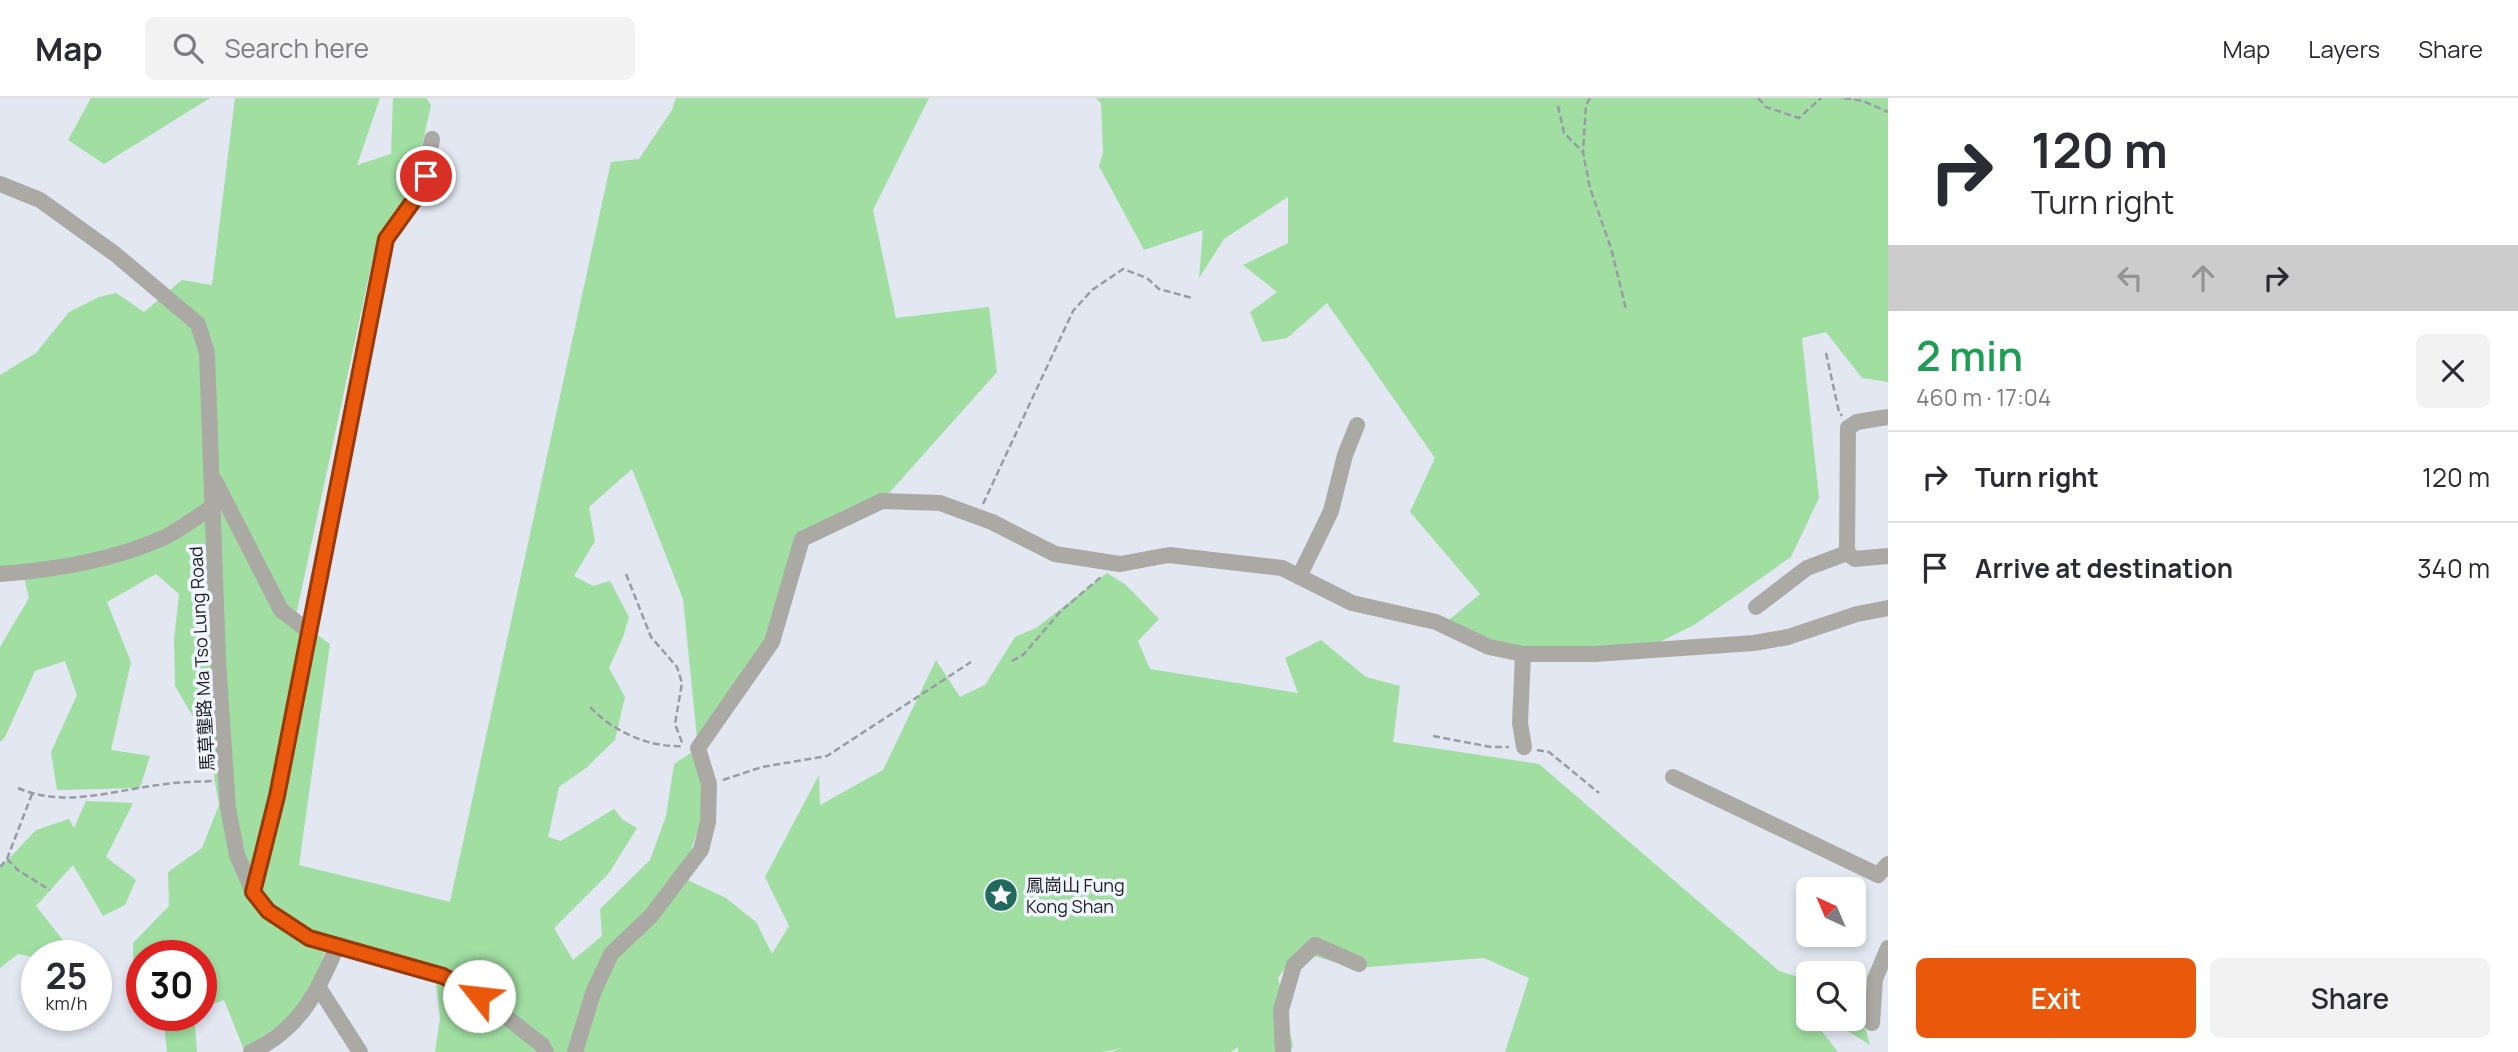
<!DOCTYPE html>
<html lang="en">
<head>
<meta charset="utf-8">
<style>
	:root { --surface:#fff; --page:#f2f2f3; --text:#2b2b33; --muted:#7c7c81; --line:#e1e1e2; --accent:#ea580c }
	body { margin:0; font-family:Manrope,"Noto Sans SC",sans-serif; background:var(--page); color:var(--text); height:100vh; display:flex; flex-direction:column; font-size:26px; white-space:nowrap }
	* { box-sizing:border-box; margin:0 }
	p { font-size:23px; color:var(--muted) }
	.icon { flex:none; width:38px; height:38px; fill:none; stroke:currentColor; stroke-width:2; stroke-linecap:round; stroke-linejoin:round }
	.map { position:relative; flex:1; overflow:hidden }
	.sheet { display:flex; flex-direction:column; background:var(--surface); width:630px }
	.sheet>* { flex:none }
	.banner { background:#fff; color:var(--text); overflow:hidden }
	.needle { width:46px; rotate:316deg }
	.fabs { position:absolute; left:1796px; top:779px; display:grid; gap:14px }
	.fabs a { display:grid; place-items:center; width:70px; height:70px; border-radius:10px; background:var(--surface); box-shadow:0 4px 10px #0003; font-size:35px }
	.speed { position:absolute; left:21px; top:842px; display:flex; gap:14px; font-size:35px; font-weight:700; text-align:center }
	.speed>* { display:grid; place-content:center; width:91px; height:91px; border-radius:50%; background:var(--surface); box-shadow:0 4px 10px #0003; line-height:1 }
	.speed small { font-size:18px; font-weight:400 }
	.speed .limit { border:10px solid #d22; background:#fff; color:#111 }
	.pin { position:absolute; display:grid; place-items:center; width:60px; height:60px; color:#fff; margin:-30px; border:4px solid #fff; border-radius:50%; box-shadow:0 2px 7px #0007 }
	.me { position:absolute; width:77px; margin:-38px; rotate:299deg; stroke-linejoin:round; filter:drop-shadow(0 0 5px #0008) }
	.turn { display:flex; align-items:center; gap:24px; height:147px; padding:0 28px; font-size:32px }
	.turn .icon { width:91px; height:91px; stroke-width:2.5 }
	.turn b { display:block; font-size:49px; line-height:60px }
	.lanes { display:flex; align-items:center; height:66px; padding:0 28px; background:#0003; justify-content:center; gap:35px; direction:ltr }
	.lanes .off { opacity:.35 }
	.round { display:grid; place-items:center; flex:none; width:74px; height:74px; border-radius:10px; background:var(--page) }
	.head { display:flex; align-items:center; justify-content:space-between; height:119px; padding:0 28px }
	h1 { font-size:42px; font-weight:600; line-height:52px; color:#1e9e55 }
	.cta { display:flex; gap:14px; margin-top:auto; padding:14px 28px }
	.cta a { flex:1; height:80px; border-radius:10px; background:var(--accent); color:#fff; font-size:28px; font-weight:600; line-height:80px; text-align:center }
	.cta a+a { background:var(--page); color:var(--text) }
	ul { padding:0; list-style:none }
	li { display:flex; align-items:center; gap:21px; height:91px; padding:0 28px; border-top:2px solid var(--line) }
	li div { flex:1 }
	li b { display:block; font-size:26px }
	li em { font-style:normal }
	header { display:flex; align-items:center; gap:42px; box-sizing:border-box; height:98px; padding:0 35px; background:var(--surface); border-bottom:2px solid var(--line) }
	header strong { font-size:33px }
	nav { display:flex; gap:38px; margin-inline-start:auto; font-size:24px }
	.search { width:490px; height:63px; background:var(--page); display:flex; align-items:center; gap:18px; box-sizing:border-box; padding:0 24px; border-radius:10px; color:var(--muted); font-size:26px }
	main { display:flex; flex:1; min-height:0 }
	.map>svg:first-child { display:block }
</style>
</head>
<body>
<header>
<strong>Map</strong>
<div class="search"><svg class="icon" aria-label="search" viewBox="0 0 24 24"><circle cx="10" cy="10" r="6"/><path d="M15 15l6 6"/></svg>Search here</div>
<nav><a>Map</a><a>Layers</a><a>Share</a></nav>
</header>
<main>
<div class="map">
<svg width="1888" height="954" viewBox="0 0 1888 954">
	<rect width="100%" height="100%" fill="#e2e7f2"/>
	<!-- green -->
	<path fill="#a0dea2" fill-rule="evenodd" d="M 91,0 L 210,0 L 104,66 L 68,42 Z
		M 235,0 L 380,0 L 357,67 L 391,56 L 393,0 L 426,0 L 431,7 L 410,102 L 373,159 L 295,522 L 330,546 L 299,767 L 450,804 L 611,64 L 639,61 L 672,12 L 676,0 L 929,0 L 873,112 L 896,220 L 989,209 L 997,274 L 882,403 L 802,442 L 760,562 L 698,650 L 709,702 L 681,779 L 726,800 L 756,824 L 772,856 L 789,828 L 765,779 L 819,677 L 820,707 L 883,672 L 936,562 L 960,599 L 985,587 L 1015,539 L 1036,530 L 1107,475 L 1126,487 L 1159,521 L 1138,543 L 1150,571 L 1298,595 L 1285,560 L 1321,542 L 1366,579 L 1400,588 L 1393,644 L 1539,666 L 1779,873 L 1808,882 L 1808,920 L 1853,920 L 1853,895 L 1856,896 L 1870,947 L 1843,930 L 1819,930 L 1838,954 L 1505,954 L 1529,880 L 1484,860 L 1355,870 L 1297,853 L 1278,880 L 1293,948 L 1290,954 L 1238,954 L 1238,949 L 1231,954 L 1111,954 L 1122,950 L 1103,954 L 435,954 L 440,920 L 435,876 L 355,853 L 330,837 L 309,905 L 244,952 L 224,902 L 201,911 L 201,858 L 142,858 L 142,902 L 134,899 L 133,845 L 169,808 L 168,774 L 202,750 L 219,707 L 208,644 L 175,588 L 174,542 L 179,496 L 156,476 L 107,504 L 131,564 L 111,652 L 150,658 L 140,690 L 57,692 L 51,654 L 77,597 L 65,563 L 35,573 L 5,639 L 0,644 L 0,549 L 29,500 L 23,475 L 0,476 L 0,277 L 36,255 L 69,214 L 99,199 L 116,195 L 144,214 L 182,182 L 212,187 ZM 632,371 L 683,501 L 698,650 L 674,666 L 666,718 L 650,762 L 600,811 L 602,838 L 573,862 L 554,830 L 609,775 L 637,730 L 623,722 L 614,711 L 561,743 L 548,739 L 559,689 L 586,670 L 615,642 L 625,599 L 609,570 L 623,539 L 629,519 L 610,483 L 593,488 L 574,478 L 595,443 L 589,409 Z
		M 1096,0 L 1888,0 L 1888,284 L 1862,280 L 1826,234 L 1802,240 L 1819,400 L 1791,459 L 1694,527 L 1641,553 L 1515,555 L 1443,527 L 1480,496 L 1410,414 L 1435,360 L 1327,205 L 1287,240 L 1262,244 L 1250,214 L 1277,194 L 1243,167 L 1288,145 L 1288,99 L 1224,141 L 1199,180 L 1203,132 L 1144,152 L 1099,68 L 1103,55 L 1101,5 Z
		M 86,703 L 133,705 L 106,759 L 136,782 L 125,807 L 103,818 L 73,767 L 36,808 L 70,851 L 57,857 L 37,858 L 37,860 L 18,856 L 0,870 L 0,770 L 36,732 L 69,721 L 74,730 Z
		M 163,917 L 194,917 L 197,954 L 167,954 Z"/>
	<g fill="none" stroke-linecap="round" stroke-linejoin="round">
		<!-- path -->
		<path stroke="#999ca5" stroke-width="2.5" stroke-dasharray="7 3.5" stroke-linecap="butt" d="M 1590,0 L 1586,7 L 1583,54 L 1590,90 L 1611,150 L 1626,211
			M 1758,0 L 1766,9 L 1799,20 L 1821,0
			M 1844,0 L 1863,3 L 1888,14
			M 1558,8 L 1564,35 L 1583,54
			M 1826,255 L 1839,314 L 1842,318
			M 983,406 L 1073,213 L 1092,192 L 1123,171 L 1147,180 L 1159,191 L 1192,200
			M 626,476 L 651,539 L 677,569 L 682,585 L 675,626 L 683,647
			M 1012,563 L 1023,557 L 1061,513 L 1102,478
			M 590,609 C 614,634 649,650 684,648
			M 1433,638 L 1491,649 L 1509,649
			M 1537,652 L 1549,654 L 1599,695
			M 723,682 L 762,669 L 827,658 L 971,564
			M 18,690 C 63,710 112,693 158,687 C 176,684 194,684 213,683
			M 7,761 L 19,773 L 50,792
			M 0,769 L 7,761 L 32,696"/>
		<!-- minor -->
		<path stroke="#aaa9a4" stroke-width="16" d="M 0,86 L 40,102 L 115,156 L 198,226 L 207,255 L 218,562 L 228,710 L 237,757 L 253,794 L 268,813 L 309,840 L 443,878 L 473,893 L 542,947 L 546,954
			M 1888,319 L 1857,324 L 1848,330 L 1847,455 L 1855,461 L 1888,458
			M 215,383 L 281,512 L 308,533
			M 0,476 C 56,472 111,463 163,440 C 180,432 197,419 213,408
			M 1299,479 L 1331,413 L 1345,357 L 1357,327
			M 1756,509 L 1807,470 L 1847,455
			M 1523,556 L 1520,625 L 1524,649
			M 1673,679 L 1878,777 L 1888,766
			M 253,794 L 277,698 L 386,141 L 414,102 L 426,77 L 432,41
			M 319,890 L 360,954
			M 1872,925 L 1875,881 L 1888,850
			M 251,954 C 299,932 318,894 337,848
			M 575,954 L 593,895 L 611,856 L 651,818 L 701,752 L 708,724 L 709,686 L 698,650 L 772,544 L 802,441 L 882,403 L 940,405 L 992,424 L 1055,456 L 1120,466 L 1169,457 L 1282,470 L 1352,505 L 1436,524 L 1489,549 L 1523,556 L 1595,556 L 1754,545 L 1788,539 L 1857,516 L 1888,510
			M 1283,954 L 1281,912 L 1294,867 L 1315,847 L 1359,866"/>
	</g>
	<g fill="none" stroke-linecap="round" stroke-linejoin="round">
		<!-- route casing -->
		<g stroke="#983908" stroke-width="18">
			<path id="route" d="M 426,78 L 414,102 L 386,141 L 277,698 L 253,794 L 268,813 L 309,840 L 443,878 L 479,898"/>
		</g>
		<!-- route -->
		<use href="#route" stroke="#ea580c" stroke-width="12"/>
	</g>
	<!-- icons -->
	<defs>
		<g id="sight-disc" transform="scale(1.75)"><circle r="9.5" fill="#22695e" stroke="#f1f5fd"/><path d="M0-6L1.8-2.2L6-1.7L2.9 1.2L3.7 5.4L0 3.3L-3.7 5.4L-2.9 1.2L-6-1.7L-1.8-2.2Z" fill="#fff"/></g>
	</defs>
	<g fill-rule="evenodd">
		<use href="#sight-disc" x="1001" y="797"/>
	</g>
	<g text-anchor="middle" dominant-baseline="central" stroke-width="7" stroke-linejoin="round" paint-order="stroke">
		<!-- street labels -->
		<g font-size="18" fill="#1d1f23" stroke="#f1f5fd">
			<text transform="translate(201 561) rotate(-93)">馬草壟路 Ma Tso Lung Road</text>
		</g>
		<!-- poi labels -->
		<g font-size="18" fill="#1d1f23" stroke="#f1f5fd" text-anchor="start">
			<text x="1026" y="787">鳳崗山 Fung<tspan x="1026" dy="21">Kong Shan</tspan></text>
		</g>
	</g>
</svg>
<div class="fabs">
<a><svg class="needle" viewBox="-14 -14 28 28"><path d="M0-13l5 13h-10z" fill="#e53935"/><path d="M0 13l5-13h-10z" fill="#7c7c81"/></svg></a>
<a><svg class="icon" aria-label="search" viewBox="0 0 24 24"><circle cx="10" cy="10" r="6"/><path d="M15 15l6 6"/></svg></a>
</div>
<div class="speed"><div>25<small>km/h</small></div><div class="limit">30</div></div>
<div class="pin" style="left:426px;top:78px;background:#d93025"><svg class="icon" aria-label="arrive" viewBox="0 0 24 24"><path d="M6 21V4h12l-3 4 3 4H6"/></svg></div>
<svg class="me" style="left:479px;top:898px" viewBox="-20 -20 40 40"><circle r="19" fill="#fff"/><path d="M0-13L10 11 0 6-10 11z" fill="#ea580c"/></svg>
</div>
<section class="sheet">
<div class="banner">
<div class="turn"><svg class="icon" aria-label="right" viewBox="0 0 24 24"><path d="M7 20v-9h11M14 6l5 5-5 5"/></svg><div><b>120 m</b>Turn right</div></div>
<div class="lanes"><svg class="icon off" aria-label="left" viewBox="0 0 24 24"><path d="M17 20v-9H6M10 6l-5 5 5 5"/></svg><svg class="icon off" aria-label="ahead" viewBox="0 0 24 24"><path d="M12 20V5M6 11l6-6 6 6"/></svg><svg class="icon" aria-label="right" viewBox="0 0 24 24"><path d="M7 20v-9h11M14 6l5 5-5 5"/></svg></div>
</div>
<div class="head"><div><h1>2 min</h1><p>460 m · 17:04</p></div><a class="round"><svg class="icon" aria-label="close" viewBox="0 0 24 24"><path d="M6 6l12 12M18 6L6 18"/></svg></a></div>
<ul>
<li><svg class="icon" aria-label="right" viewBox="0 0 24 24"><path d="M7 20v-9h11M14 6l5 5-5 5"/></svg><div><b>Turn right</b></div><em>120 m</em></li>
<li><svg class="icon" aria-label="arrive" viewBox="0 0 24 24"><path d="M6 21V4h12l-3 4 3 4H6"/></svg><div><b>Arrive at destination</b></div><em>340 m</em></li>
</ul>
<div class="cta"><a>Exit</a><a>Share</a></div>
</section>
</main>
</body>
</html>
